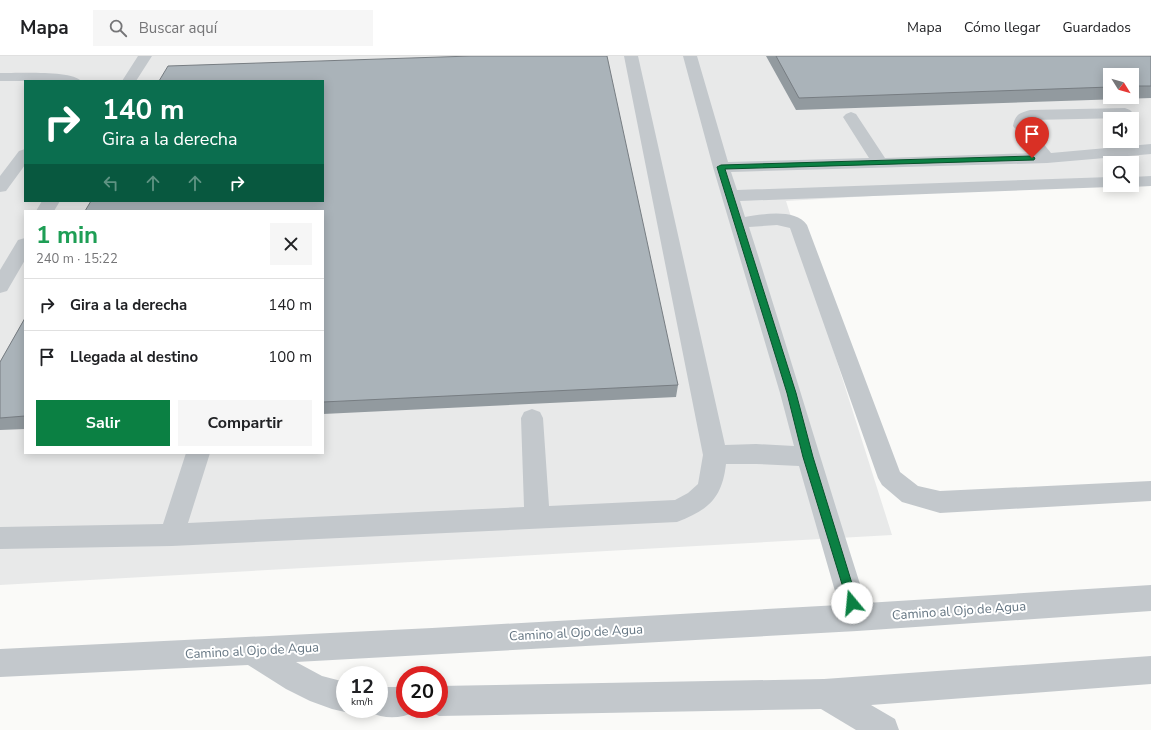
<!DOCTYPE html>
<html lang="es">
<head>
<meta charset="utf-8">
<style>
	:root { --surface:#fff; --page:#f6f6f6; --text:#202124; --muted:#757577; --line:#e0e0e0; --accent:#0b8043 }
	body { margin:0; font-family:"Nunito Sans",sans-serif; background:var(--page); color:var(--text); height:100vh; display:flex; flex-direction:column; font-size:15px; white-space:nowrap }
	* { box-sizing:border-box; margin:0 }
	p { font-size:13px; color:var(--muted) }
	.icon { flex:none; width:22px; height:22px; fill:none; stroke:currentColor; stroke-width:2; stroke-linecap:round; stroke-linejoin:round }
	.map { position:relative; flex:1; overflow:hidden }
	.panel { position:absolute; left:24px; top:154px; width:300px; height:244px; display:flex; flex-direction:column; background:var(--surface); border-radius:0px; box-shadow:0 2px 10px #0003 }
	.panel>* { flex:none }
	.banner { position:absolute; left:24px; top:24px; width:300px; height:122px; border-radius:0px; box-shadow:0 2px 10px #0003; background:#0b6e4f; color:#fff; overflow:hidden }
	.needle { width:26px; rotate:127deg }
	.tools { position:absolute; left:1103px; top:12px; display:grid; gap:8px }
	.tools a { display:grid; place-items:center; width:36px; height:36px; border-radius:0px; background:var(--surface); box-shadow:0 2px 10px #0003; font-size:20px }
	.speed { position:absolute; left:336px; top:610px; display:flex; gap:8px; font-size:20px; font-weight:700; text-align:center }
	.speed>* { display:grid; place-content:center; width:52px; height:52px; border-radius:50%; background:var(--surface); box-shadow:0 2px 10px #0003; line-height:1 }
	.speed small { font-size:10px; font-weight:400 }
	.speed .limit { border:6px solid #d22; background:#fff; color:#111 }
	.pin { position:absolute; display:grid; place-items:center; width:34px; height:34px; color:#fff; margin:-41px -17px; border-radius:50% 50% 50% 0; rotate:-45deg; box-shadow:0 0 4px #0007 }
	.pin .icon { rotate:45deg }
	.me { position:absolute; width:44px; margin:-22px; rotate:343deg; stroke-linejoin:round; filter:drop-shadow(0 0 3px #0008) }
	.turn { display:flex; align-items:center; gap:14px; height:84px; padding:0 12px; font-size:18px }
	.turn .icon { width:52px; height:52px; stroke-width:2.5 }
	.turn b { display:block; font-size:28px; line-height:34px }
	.lanes { display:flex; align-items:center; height:38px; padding:0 12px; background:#0003; justify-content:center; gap:20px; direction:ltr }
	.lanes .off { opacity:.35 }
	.round { display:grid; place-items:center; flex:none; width:42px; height:42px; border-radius:0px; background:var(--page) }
	.overview { display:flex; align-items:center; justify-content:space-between; height:68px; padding:0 12px }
	h1 { font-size:24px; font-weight:700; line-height:30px; color:#1e9e55 }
	.primary-button { display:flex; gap:8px; margin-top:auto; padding:8px 12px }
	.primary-button a { flex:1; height:46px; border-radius:0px; background:var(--accent); color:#fff; font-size:16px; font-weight:700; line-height:46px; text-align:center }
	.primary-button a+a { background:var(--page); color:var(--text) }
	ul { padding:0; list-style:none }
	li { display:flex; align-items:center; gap:12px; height:52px; padding:0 12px; border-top:1px solid var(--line) }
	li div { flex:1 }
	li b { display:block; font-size:15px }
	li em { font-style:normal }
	header { display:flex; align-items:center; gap:24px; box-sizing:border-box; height:56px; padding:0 20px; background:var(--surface); border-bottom:1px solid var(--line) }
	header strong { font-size:19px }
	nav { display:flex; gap:22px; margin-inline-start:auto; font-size:14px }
	.search { width:280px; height:36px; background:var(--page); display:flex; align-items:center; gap:10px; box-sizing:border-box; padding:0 14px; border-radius:0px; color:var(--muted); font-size:15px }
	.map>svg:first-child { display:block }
</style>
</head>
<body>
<header>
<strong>Mapa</strong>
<div class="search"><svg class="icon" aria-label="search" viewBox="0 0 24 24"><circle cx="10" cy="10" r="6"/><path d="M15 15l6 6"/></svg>Buscar aquí</div>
<nav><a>Mapa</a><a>Cómo llegar</a><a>Guardados</a></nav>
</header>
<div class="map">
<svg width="1151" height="674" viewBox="0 0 1151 674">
	<rect width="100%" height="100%" fill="#fafaf8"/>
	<!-- built -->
	<path fill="#e8e9e9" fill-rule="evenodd" d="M 0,0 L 1151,0 L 1151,123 L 1132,124 L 1132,107 L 1110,107 L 1110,126 L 786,145 L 892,479 L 0,529 ZM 1110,19 L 1132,19 L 1132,41 L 1110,41 ZM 25,25 L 323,25 L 323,145 L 25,145 ZM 1110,63 L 1132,63 L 1132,85 L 1110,85 ZM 25,155 L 323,155 L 323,397 L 25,397 Z"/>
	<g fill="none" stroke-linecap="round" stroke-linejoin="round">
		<!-- minor -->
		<path fill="#c3c8cc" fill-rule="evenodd" d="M 138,0 L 152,0 L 136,25 L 122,25 Z
			M 624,0 L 638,0 L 725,389 L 756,388 L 794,390 L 780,337 L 713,111 L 683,0 L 697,0 L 728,106 L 869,102 L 843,61 L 846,58 L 851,56 L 856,58 L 885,102 L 1035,97 L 1013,70 C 1015,59 1019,57 1030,54 L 1125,52 L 1130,54 L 1133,57 L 1130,60 L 1125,62 L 1032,64 L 1029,65 L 1029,70 L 1051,97 L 1151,88 L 1151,98 L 1047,107 L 731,116 L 737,134 L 1110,121 L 1110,129 L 1116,130 L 1110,131 L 740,145 L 745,161 C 762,158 796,152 807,169 L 900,416 L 918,430 L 940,435 L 1151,425 L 1151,445 L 940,457 L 902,446 L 882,429 L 878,422 L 790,172 L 777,169 L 749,171 C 789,296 826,422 866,547 L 1151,529 L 1151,555 L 857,575 L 296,606 L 322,620 L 345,626 L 345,653 L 351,653 L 345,656 L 332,653 L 310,645 L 286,633 L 248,609 L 0,621 L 0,593 L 432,572 L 839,549 L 799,410 L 756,408 L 726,408 C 722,443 708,454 677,466 L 172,490 L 0,493 L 0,471 L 163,468 L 186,397 L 210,397 L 188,467 L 524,451 L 521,362 L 524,356 L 532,353 L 540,356 L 543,362 L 549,450 L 675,444 L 688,437 L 698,428 L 703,399 Z
			M 0,17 C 15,17 73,14 81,25 L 0,25 Z
			M 25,93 L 25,109 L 6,135 L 0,136 L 0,120 L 19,95 Z
			M 1151,120 L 1151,130 L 1132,131 L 1126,129 L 1132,129 L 1132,121 Z
			M 42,145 L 60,145 L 54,155 L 36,155 Z
			M 25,182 L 25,204 L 7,235 L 0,237 L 0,214 L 18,184 Z
			M 1151,600 L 1151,628 L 871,649 L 895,663 L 899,674 L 856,674 L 821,653 L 439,660 L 429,655 L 428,653 L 439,653 L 439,630 L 824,623 Z
			M 379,631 L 405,631 L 405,653 L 417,653 L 415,656 C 400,663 384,663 369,656 L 367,653 L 379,653 Z"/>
	</g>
	<!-- wall -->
	<path fill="#929a9f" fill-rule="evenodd" d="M 766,0 L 1151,0 L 1151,42 L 796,54 ZM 1110,19 L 1132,19 L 1132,41 L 1110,41 Z
		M 323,155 L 678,329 L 676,341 L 323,358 Z
		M 25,262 L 25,373 L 0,374 L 0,306 Z"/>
	<!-- building -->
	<path fill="#aab3b9" stroke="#777d82" d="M 471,0 L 607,0 L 678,329 L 323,346 L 323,155 L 85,155 L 91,145 L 323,145 L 323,25 L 159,25 L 168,10 Z
		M 776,0 L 1151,0 L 1151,30 L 1132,30 L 1132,19 L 1110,19 L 1110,31 L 799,42 Z
		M 25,262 L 25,360 L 0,362 L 0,306 Z"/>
	<!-- route -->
	<path fill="#0b8043" stroke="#07532c" d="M 1032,100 L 1035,102 L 1034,104 L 725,113 L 796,337 L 813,401 L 858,547 L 856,551 L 852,552 L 849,551 L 803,401 L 787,337 L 717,111 L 721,109 Z"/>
	<g text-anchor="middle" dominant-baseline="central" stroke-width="4" stroke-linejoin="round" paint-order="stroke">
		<!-- near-street labels -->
		<g font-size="13" fill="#657683" stroke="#fff">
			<text transform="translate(959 555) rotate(-4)">Camino al Ojo de Agua</text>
			<text transform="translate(576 577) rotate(-3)">Camino al Ojo de Agua</text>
			<text transform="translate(252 595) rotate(-3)">Camino al Ojo de Agua</text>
		</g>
	</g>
</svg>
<div class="tools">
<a><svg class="needle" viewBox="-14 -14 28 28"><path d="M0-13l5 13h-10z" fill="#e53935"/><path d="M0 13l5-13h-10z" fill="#757577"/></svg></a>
<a><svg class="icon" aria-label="sound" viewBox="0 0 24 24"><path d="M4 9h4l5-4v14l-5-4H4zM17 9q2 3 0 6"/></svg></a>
<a><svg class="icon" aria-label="search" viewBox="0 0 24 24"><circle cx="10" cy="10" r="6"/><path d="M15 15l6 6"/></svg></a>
</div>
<div class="speed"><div>12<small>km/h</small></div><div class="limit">20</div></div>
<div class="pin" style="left:1032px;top:102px;background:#d93025"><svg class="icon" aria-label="arrive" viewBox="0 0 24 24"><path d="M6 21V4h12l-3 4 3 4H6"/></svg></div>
<svg class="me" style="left:852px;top:547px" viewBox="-20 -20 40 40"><circle r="19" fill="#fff"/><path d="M0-13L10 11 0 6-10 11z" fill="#0b8043"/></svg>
<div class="banner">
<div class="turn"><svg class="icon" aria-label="right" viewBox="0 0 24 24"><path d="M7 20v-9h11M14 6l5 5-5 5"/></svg><div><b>140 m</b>Gira a la derecha</div></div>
<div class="lanes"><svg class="icon off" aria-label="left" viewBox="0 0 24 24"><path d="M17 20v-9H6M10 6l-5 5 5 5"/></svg><svg class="icon off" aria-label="ahead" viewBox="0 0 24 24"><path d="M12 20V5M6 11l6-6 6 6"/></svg><svg class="icon off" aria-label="ahead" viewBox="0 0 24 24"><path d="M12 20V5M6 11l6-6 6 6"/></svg><svg class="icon" aria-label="right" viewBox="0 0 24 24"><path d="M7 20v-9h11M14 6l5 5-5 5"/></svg></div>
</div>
<section class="panel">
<div class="overview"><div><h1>1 min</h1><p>240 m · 15:22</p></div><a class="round"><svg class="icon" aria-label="close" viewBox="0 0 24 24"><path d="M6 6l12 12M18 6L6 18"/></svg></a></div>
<ul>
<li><svg class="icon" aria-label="right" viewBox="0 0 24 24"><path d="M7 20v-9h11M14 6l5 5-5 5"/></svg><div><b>Gira a la derecha</b></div><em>140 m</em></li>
<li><svg class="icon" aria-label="arrive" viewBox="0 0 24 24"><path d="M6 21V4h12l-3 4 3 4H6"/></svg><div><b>Llegada al destino</b></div><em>100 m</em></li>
</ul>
<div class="primary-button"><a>Salir</a><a>Compartir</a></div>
</section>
</div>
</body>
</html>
